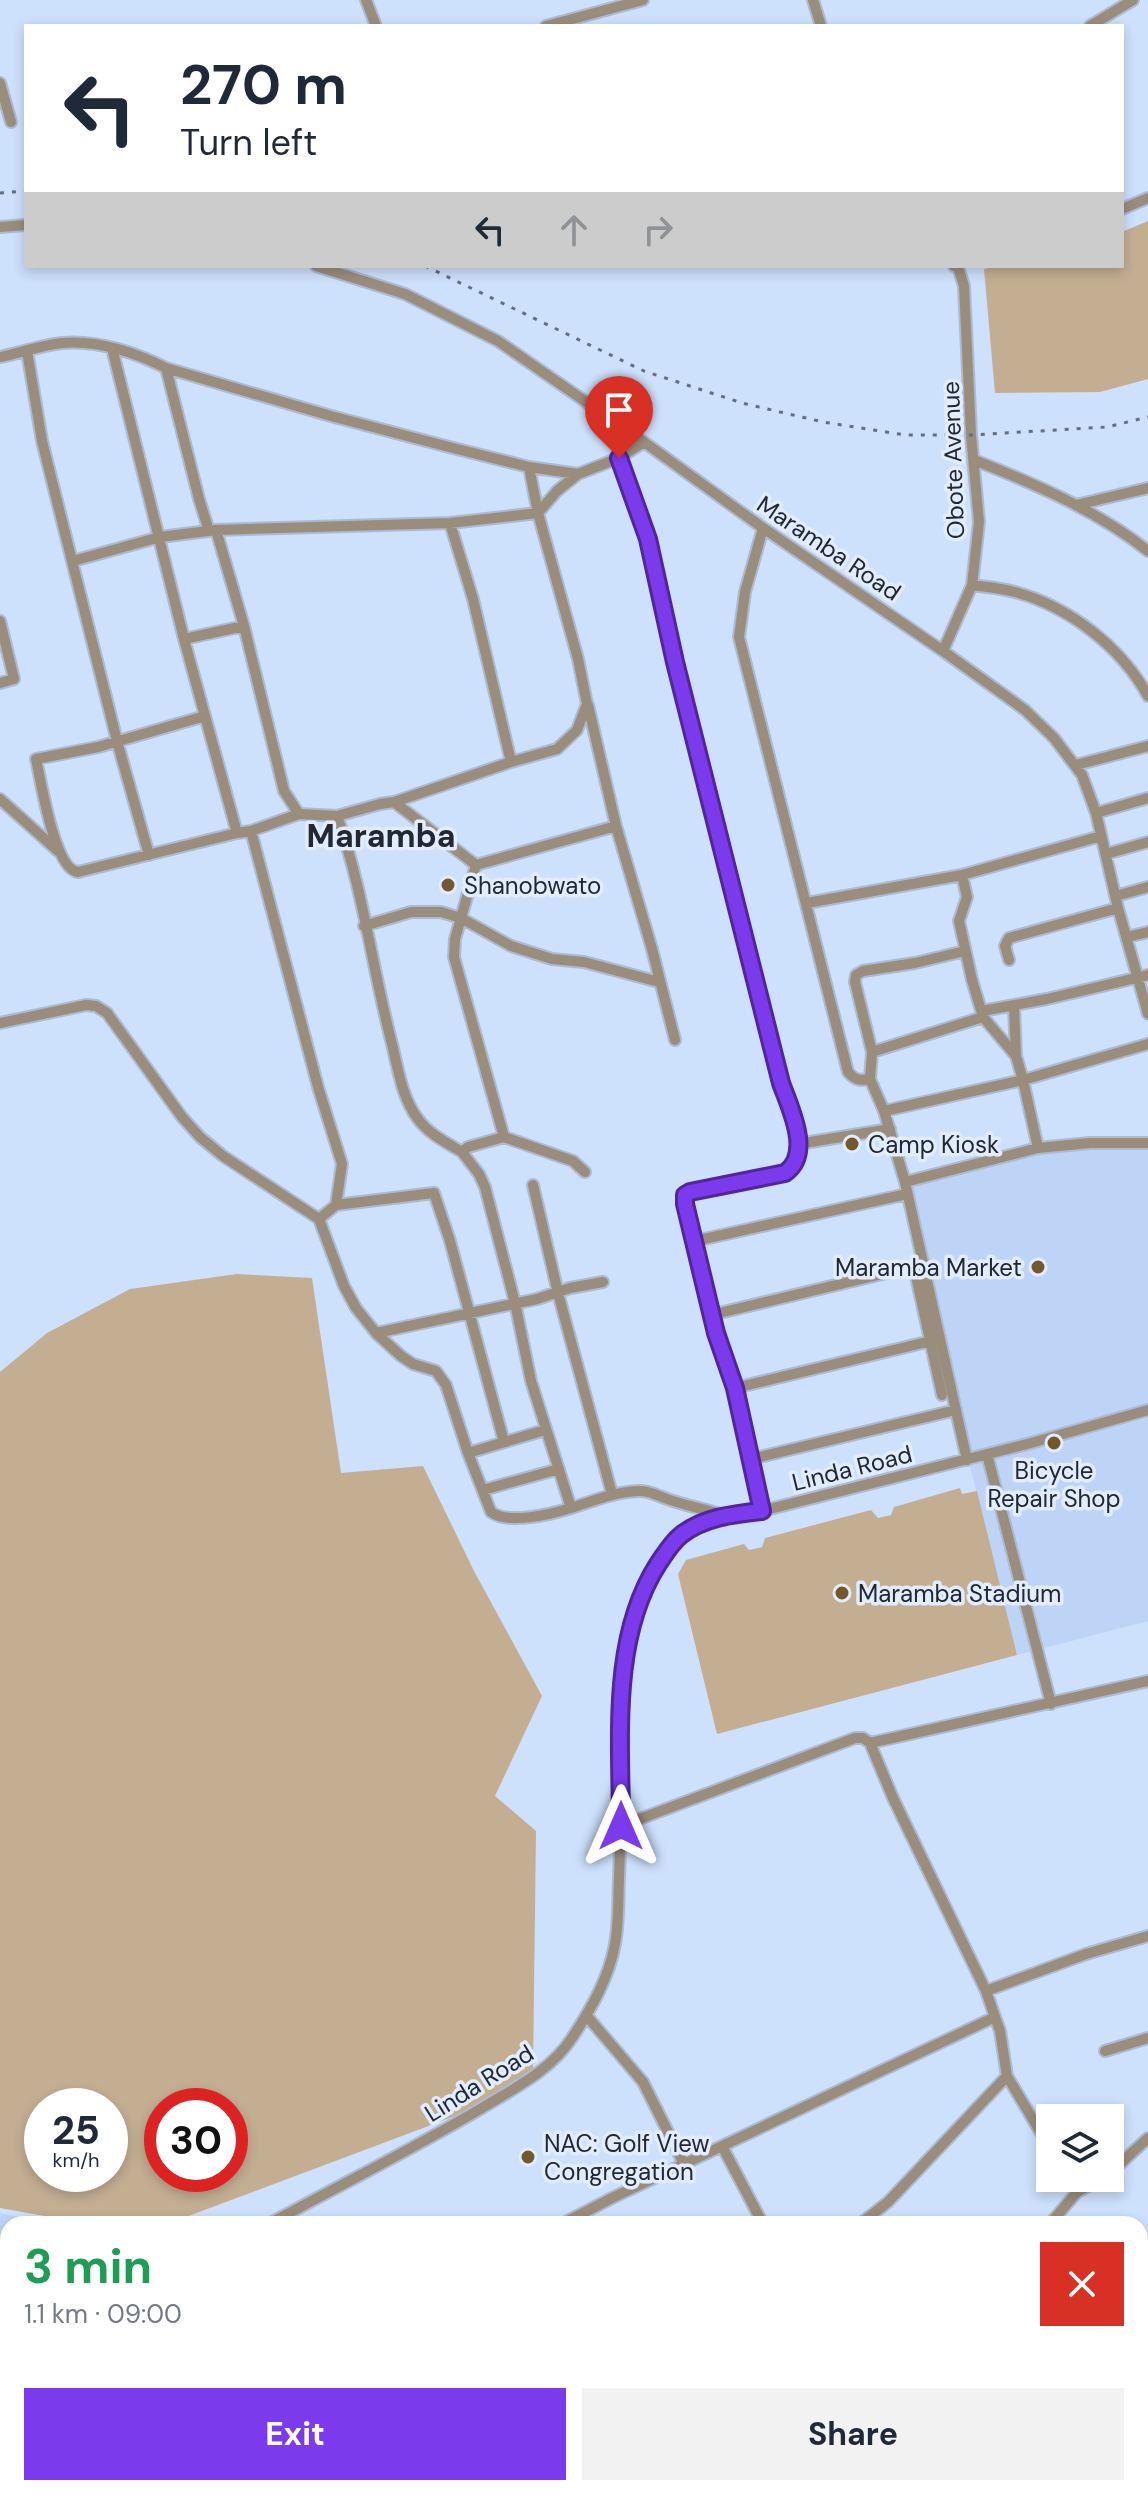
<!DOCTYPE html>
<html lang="en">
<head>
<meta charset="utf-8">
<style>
	:root { --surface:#fff; --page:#f2f2f3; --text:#1f2937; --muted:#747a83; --accent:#7c3aed }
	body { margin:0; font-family:"DM Sans",sans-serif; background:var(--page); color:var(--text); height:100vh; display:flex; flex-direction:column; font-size:30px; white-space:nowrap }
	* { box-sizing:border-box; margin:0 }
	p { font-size:26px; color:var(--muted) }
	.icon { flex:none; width:44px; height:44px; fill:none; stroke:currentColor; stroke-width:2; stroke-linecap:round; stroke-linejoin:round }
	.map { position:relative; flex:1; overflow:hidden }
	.drawer { position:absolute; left:0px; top:2216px; width:1148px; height:280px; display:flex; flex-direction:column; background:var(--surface); border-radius:24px 24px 0 0; box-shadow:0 4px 12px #0003 }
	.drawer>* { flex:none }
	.banner { position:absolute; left:24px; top:24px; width:1100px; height:244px; border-radius:0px; box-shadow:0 4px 12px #0003; background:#fff; color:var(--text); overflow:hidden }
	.controls { position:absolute; left:1036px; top:2104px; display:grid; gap:16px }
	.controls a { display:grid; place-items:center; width:88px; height:88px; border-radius:0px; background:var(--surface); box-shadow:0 4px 12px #0003; font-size:40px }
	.speed { position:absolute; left:24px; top:2088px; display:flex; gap:16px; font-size:40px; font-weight:700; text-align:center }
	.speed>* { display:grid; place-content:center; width:104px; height:104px; border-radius:50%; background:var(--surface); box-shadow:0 4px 12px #0003; line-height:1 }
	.speed small { font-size:20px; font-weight:400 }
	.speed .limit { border:12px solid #d22; background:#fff; color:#111 }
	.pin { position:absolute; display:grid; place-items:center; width:68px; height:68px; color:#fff; margin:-82px -34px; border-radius:50% 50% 50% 0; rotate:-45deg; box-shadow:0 0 8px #0007 }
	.pin .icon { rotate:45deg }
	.me { position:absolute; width:88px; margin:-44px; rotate:0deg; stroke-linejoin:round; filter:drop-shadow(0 0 6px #0008) }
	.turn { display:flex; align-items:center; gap:28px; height:168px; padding:0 24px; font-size:36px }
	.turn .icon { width:104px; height:104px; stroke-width:2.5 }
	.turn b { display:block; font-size:56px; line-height:68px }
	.lanes { display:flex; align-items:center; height:76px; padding:0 24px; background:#0003; justify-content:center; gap:40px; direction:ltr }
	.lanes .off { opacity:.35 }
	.round { display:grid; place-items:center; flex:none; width:84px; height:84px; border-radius:0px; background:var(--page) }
	.headline { display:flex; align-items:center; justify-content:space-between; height:136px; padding:0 24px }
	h1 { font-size:48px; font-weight:700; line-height:60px; color:#1e9e55 }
	.cta { display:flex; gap:16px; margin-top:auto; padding:16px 24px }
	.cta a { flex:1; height:92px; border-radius:0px; background:var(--accent); color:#fff; font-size:32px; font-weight:700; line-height:92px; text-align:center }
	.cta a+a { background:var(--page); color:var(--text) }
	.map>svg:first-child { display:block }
</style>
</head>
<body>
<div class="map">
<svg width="1148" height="2496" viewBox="0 0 1148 2496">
	<rect width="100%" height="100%" fill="#cde0fc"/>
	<!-- built -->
	<path fill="#bed4f6" d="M 1091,1146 L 1148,1148 L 1148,1404 L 968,1455 L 950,1358 L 907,1176 L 1027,1154 Z
		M 1148,1418 L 1148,1621 L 1017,1655 L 970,1466 Z
		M 0,2213 L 52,2224 L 8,2224 L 8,2309 L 0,2319 Z
		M 8,2422 L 8,2488 L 408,2488 L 417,2496 L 0,2496 L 0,2431 Z"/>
	<!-- green -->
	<path fill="#c3ae92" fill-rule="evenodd" d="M 1148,221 L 1148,379 L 1100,392 L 995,393 L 984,269 L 998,266 L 1122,266 L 1122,232 Z
		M 237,1274 L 312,1278 L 341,1473 L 423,1466 L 474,1571 L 542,1696 L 495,1796 L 536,1831 L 533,2071 L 495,2101 L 167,2224 L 89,2224 L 0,2208 L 0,1372 L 47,1333 L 130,1289 ZM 42,2106 L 110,2106 L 110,2174 L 42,2174 ZM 162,2106 L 230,2106 L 230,2174 L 162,2174 Z
		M 960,1488 L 962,1494 L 977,1491 L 1017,1655 L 717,1734 L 678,1574 L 686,1560 L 744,1544 L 749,1550 L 762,1547 L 765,1538 L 871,1510 L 878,1518 L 891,1515 L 894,1507 Z"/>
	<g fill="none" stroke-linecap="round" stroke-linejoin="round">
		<!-- river -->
		<path stroke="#738eb7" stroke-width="18" d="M 1140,2420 L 1148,2412
			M 1060,2496 L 1068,2488"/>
		<!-- street casing -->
		<g stroke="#abbbd4" stroke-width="14">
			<path id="street" d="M 366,0 L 376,26
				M 813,0 L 821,26
				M 546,26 L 643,0
				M 1090,26 L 1133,0
				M 0,83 L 11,122
				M 1122,209 L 1148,198
				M 0,227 L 26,225
				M 316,266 L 405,294 L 498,341 L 644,442 L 763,528 L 943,651 L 1025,710 L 1054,738 L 1082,775 L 1096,813 L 1118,908 L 1148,1014
				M 112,348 L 184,639 L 237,833 L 251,831 L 318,1087 L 342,1164 L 336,1205
				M 27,351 L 42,441 L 117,741 L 149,855
				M 0,357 C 20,353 42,345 62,343 C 99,340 134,352 166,368 L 331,416 L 449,447 L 529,467 L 578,474
				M 166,368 L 199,499 L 209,531
				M 619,458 L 648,539 L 675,662 L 781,1083 C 790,1108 813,1155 785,1173 L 690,1192 L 685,1195 L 685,1204 L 721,1352 L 735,1388 L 762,1511
				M 974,460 C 1033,483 1098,511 1148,551
				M 1076,505 L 1148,488
				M 450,523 L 473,599 L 511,762
				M 763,528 L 745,592 L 739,637 L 848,1072 C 855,1080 859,1081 870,1079 L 872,1052 L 855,982 L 856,975 L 863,971 L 915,963 L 965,951
				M 216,530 L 244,626 L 284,791 L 299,814 L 337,816 L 380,804 L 394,802 L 511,762 L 557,749 L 577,730 L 587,704 L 578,659 L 538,513 L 529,467
				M 73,561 L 160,537 L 216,530 L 450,523 L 538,513 L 557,491 L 578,474 L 619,458 L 644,442
				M 972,585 C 986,587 1001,588 1015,592 C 1070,607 1121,647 1148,696
				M 0,621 L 14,679 L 0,683
				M 184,639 L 244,626
				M 943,651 L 972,585 L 979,522 L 971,435 L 964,286 L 958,267 L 954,266
				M 588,705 L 616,826 L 652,949 L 675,1040
				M 205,716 L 98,747 L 36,759 C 41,781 54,869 78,872 L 237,833
				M 1076,765 L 1148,746
				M 0,799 L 58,851
				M 394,802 L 476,865
				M 1096,813 L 1148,798
				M 337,816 C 363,888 372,968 392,1044 C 398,1069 402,1098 418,1119 C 429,1134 447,1143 462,1152
				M 251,831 L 299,814
				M 1106,854 L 1148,842
				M 962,875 L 967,897 L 959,921 L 972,980 L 983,1017 L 1016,1056
				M 1116,896 L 1148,887
				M 807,903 L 962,875 L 1101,836
				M 364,926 L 411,912 L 441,912 L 461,918 L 511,946 L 552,959 L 584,962 L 659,982
				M 1127,937 L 1148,932
				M 1009,960 L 1005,946 L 1009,938 L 1118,908
				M 1014,1006 L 1016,1056 L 1023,1080 L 1038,1148
				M 982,1011 L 1047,999 L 1148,975
				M 0,1023 L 86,1005 L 96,1006 L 107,1013 L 182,1117 L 200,1137 L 223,1156 L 319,1219 L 344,1286 L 356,1308 L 376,1333 L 401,1356 L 413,1364 L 436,1371 L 446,1385 L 468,1453 L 491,1512 C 508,1525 552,1514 571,1508
				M 872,1052 L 983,1017
				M 870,1079 L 884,1111 L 905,1182 L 967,1460
				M 884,1111 L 1023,1080 L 1148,1044
				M 504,1137 L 454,957 L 455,939 L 476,865 L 616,826
				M 798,1144 L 890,1129
				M 585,1172 L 573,1161 L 504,1137 L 468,1147 L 462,1152 L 479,1174 L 485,1187 L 515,1303 L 531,1381 L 571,1508 C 593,1501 615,1492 638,1491 C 648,1490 653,1494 662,1497 C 681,1505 703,1508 722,1515
				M 905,1182 L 1038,1148 L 1090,1143 L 1148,1143
				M 533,1185 L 558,1293 L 612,1494
				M 319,1219 L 336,1205 L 434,1193 L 450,1241 L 504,1442
				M 695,1241 L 907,1194
				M 914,1267 L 942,1395
				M 711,1315 L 924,1264
				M 376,1333 L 537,1299 L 570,1288 L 603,1282
				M 735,1388 L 931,1341
				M 468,1453 L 545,1430
				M 987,1454 L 1051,1704
				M 751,1459 L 956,1410
				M 483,1490 L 559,1469
				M 621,1826 L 855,1738 L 863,1738 L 870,1743 L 1148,1681
				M 986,1991 L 1086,1954 L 1148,1936
				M 586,2015 L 643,2082 L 684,2164
				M 995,2017 L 1000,2031 L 1007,2076 L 1050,2148
				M 1105,2051 L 1148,2038
				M 722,2146 L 763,2224
				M 1110,2173 L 1148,2138
				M 1069,2178 L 1077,2192
				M 269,2224 C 340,2185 413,2149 482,2108 C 515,2088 551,2070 572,2038 C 591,2009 609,1978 615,1944 C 619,1922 618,1900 619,1878 C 621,1833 621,1789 622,1744 C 622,1681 623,1618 659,1563 C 666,1553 672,1543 682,1535 C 705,1517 734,1514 762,1511 L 1031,1443 L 1148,1410
				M 562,2224 L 612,2198 L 995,2017 L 986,1991 L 893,1798 L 870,1743
				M 860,2224 L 888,2202 L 1007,2076
				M 1050,2224 L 1077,2192 L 1103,2178
				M 0,2391 L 8,2382
				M 418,2488 L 427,2496
				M 637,2488 L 641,2496
				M 719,2496 L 735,2488"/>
		</g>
		<!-- street -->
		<use href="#street" stroke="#9b8d7b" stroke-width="10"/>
		<!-- rail -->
		<path stroke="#636f80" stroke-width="3" stroke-dasharray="4 8" stroke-linecap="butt" d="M 0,193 L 26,191
			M 425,266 L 644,371 L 742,403 L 823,422 L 905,435 L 971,435 L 1107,427 L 1148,417"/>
	</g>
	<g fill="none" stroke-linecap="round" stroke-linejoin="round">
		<!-- route casing -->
		<g stroke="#51269a" stroke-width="20">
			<path id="route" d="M 619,458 L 648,539 L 675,662 L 781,1083 C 790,1108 813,1154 785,1173 L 690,1192 L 685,1195 L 685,1204 L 716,1333 L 735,1388 L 762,1511 C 734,1514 704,1517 681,1535 C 671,1543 665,1554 658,1564 C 610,1639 621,1741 621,1826"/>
		</g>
		<!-- route -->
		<use href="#route" stroke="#7c3aed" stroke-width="14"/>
	</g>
	<!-- markers -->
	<g fill="#74572b" stroke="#e1ecfe" stroke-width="3">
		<circle cx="448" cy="885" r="8"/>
		<circle cx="852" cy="1144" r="8"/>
		<circle cx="1038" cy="1267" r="8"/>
		<circle cx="1054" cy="1443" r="8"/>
		<circle cx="842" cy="1593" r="8"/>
		<circle cx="528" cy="2157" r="8"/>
	</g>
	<g text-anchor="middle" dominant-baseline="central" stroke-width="7" stroke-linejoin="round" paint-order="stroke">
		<!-- street labels -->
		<g font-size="24" fill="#212832" stroke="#e1ecfe">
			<text transform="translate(953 460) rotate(-92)">Obote Avenue</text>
			<text transform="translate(829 548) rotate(34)">Maramba Road</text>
			<text transform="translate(852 1468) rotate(-14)">Linda Road</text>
			<text transform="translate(479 2083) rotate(-32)">Linda Road</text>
		</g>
		<!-- poi labels -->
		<g font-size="24" fill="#212832" stroke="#e1ecfe" text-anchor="start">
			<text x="464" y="885">Shanobwato</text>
			<text x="868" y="1144">Camp Kiosk</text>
			<text x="1022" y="1267" text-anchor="end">Maramba Market</text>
			<text x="1054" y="1470" text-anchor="middle">Bicycle<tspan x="1054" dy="28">Repair Shop</tspan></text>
			<text x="858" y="1593">Maramba Stadium</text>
			<text x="544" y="2143">NAC: Golf View<tspan x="544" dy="28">Congregation</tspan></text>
		</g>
		<!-- district labels -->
		<g font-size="32" font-weight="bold" fill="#212832" stroke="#e1ecfe">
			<text x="381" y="836">Maramba</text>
		</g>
	</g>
</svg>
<div class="controls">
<a><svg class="icon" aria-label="layers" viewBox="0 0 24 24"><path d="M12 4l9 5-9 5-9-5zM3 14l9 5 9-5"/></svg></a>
</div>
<div class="speed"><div>25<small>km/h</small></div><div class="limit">30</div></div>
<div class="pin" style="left:619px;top:458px;background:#d93025"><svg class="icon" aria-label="arrive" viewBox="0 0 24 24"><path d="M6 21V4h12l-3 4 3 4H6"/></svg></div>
<svg class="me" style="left:621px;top:1826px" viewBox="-20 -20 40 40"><path d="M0-17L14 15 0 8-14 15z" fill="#7c3aed" stroke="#fff" stroke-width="4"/></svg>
<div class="banner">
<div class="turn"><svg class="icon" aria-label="left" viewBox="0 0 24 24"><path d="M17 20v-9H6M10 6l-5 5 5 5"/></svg><div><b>270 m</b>Turn left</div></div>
<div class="lanes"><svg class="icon" aria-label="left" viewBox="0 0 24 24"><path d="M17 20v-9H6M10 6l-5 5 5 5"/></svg><svg class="icon off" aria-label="ahead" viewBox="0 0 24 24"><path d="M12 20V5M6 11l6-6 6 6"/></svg><svg class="icon off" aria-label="right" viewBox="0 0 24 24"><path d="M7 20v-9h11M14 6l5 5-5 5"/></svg></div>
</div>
<section class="drawer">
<div class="headline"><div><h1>3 min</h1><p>1.1 km · 09:00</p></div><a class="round" style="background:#d93025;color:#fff"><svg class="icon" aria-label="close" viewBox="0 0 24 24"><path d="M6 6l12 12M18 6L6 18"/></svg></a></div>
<div class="cta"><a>Exit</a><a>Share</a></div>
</section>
</div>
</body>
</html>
